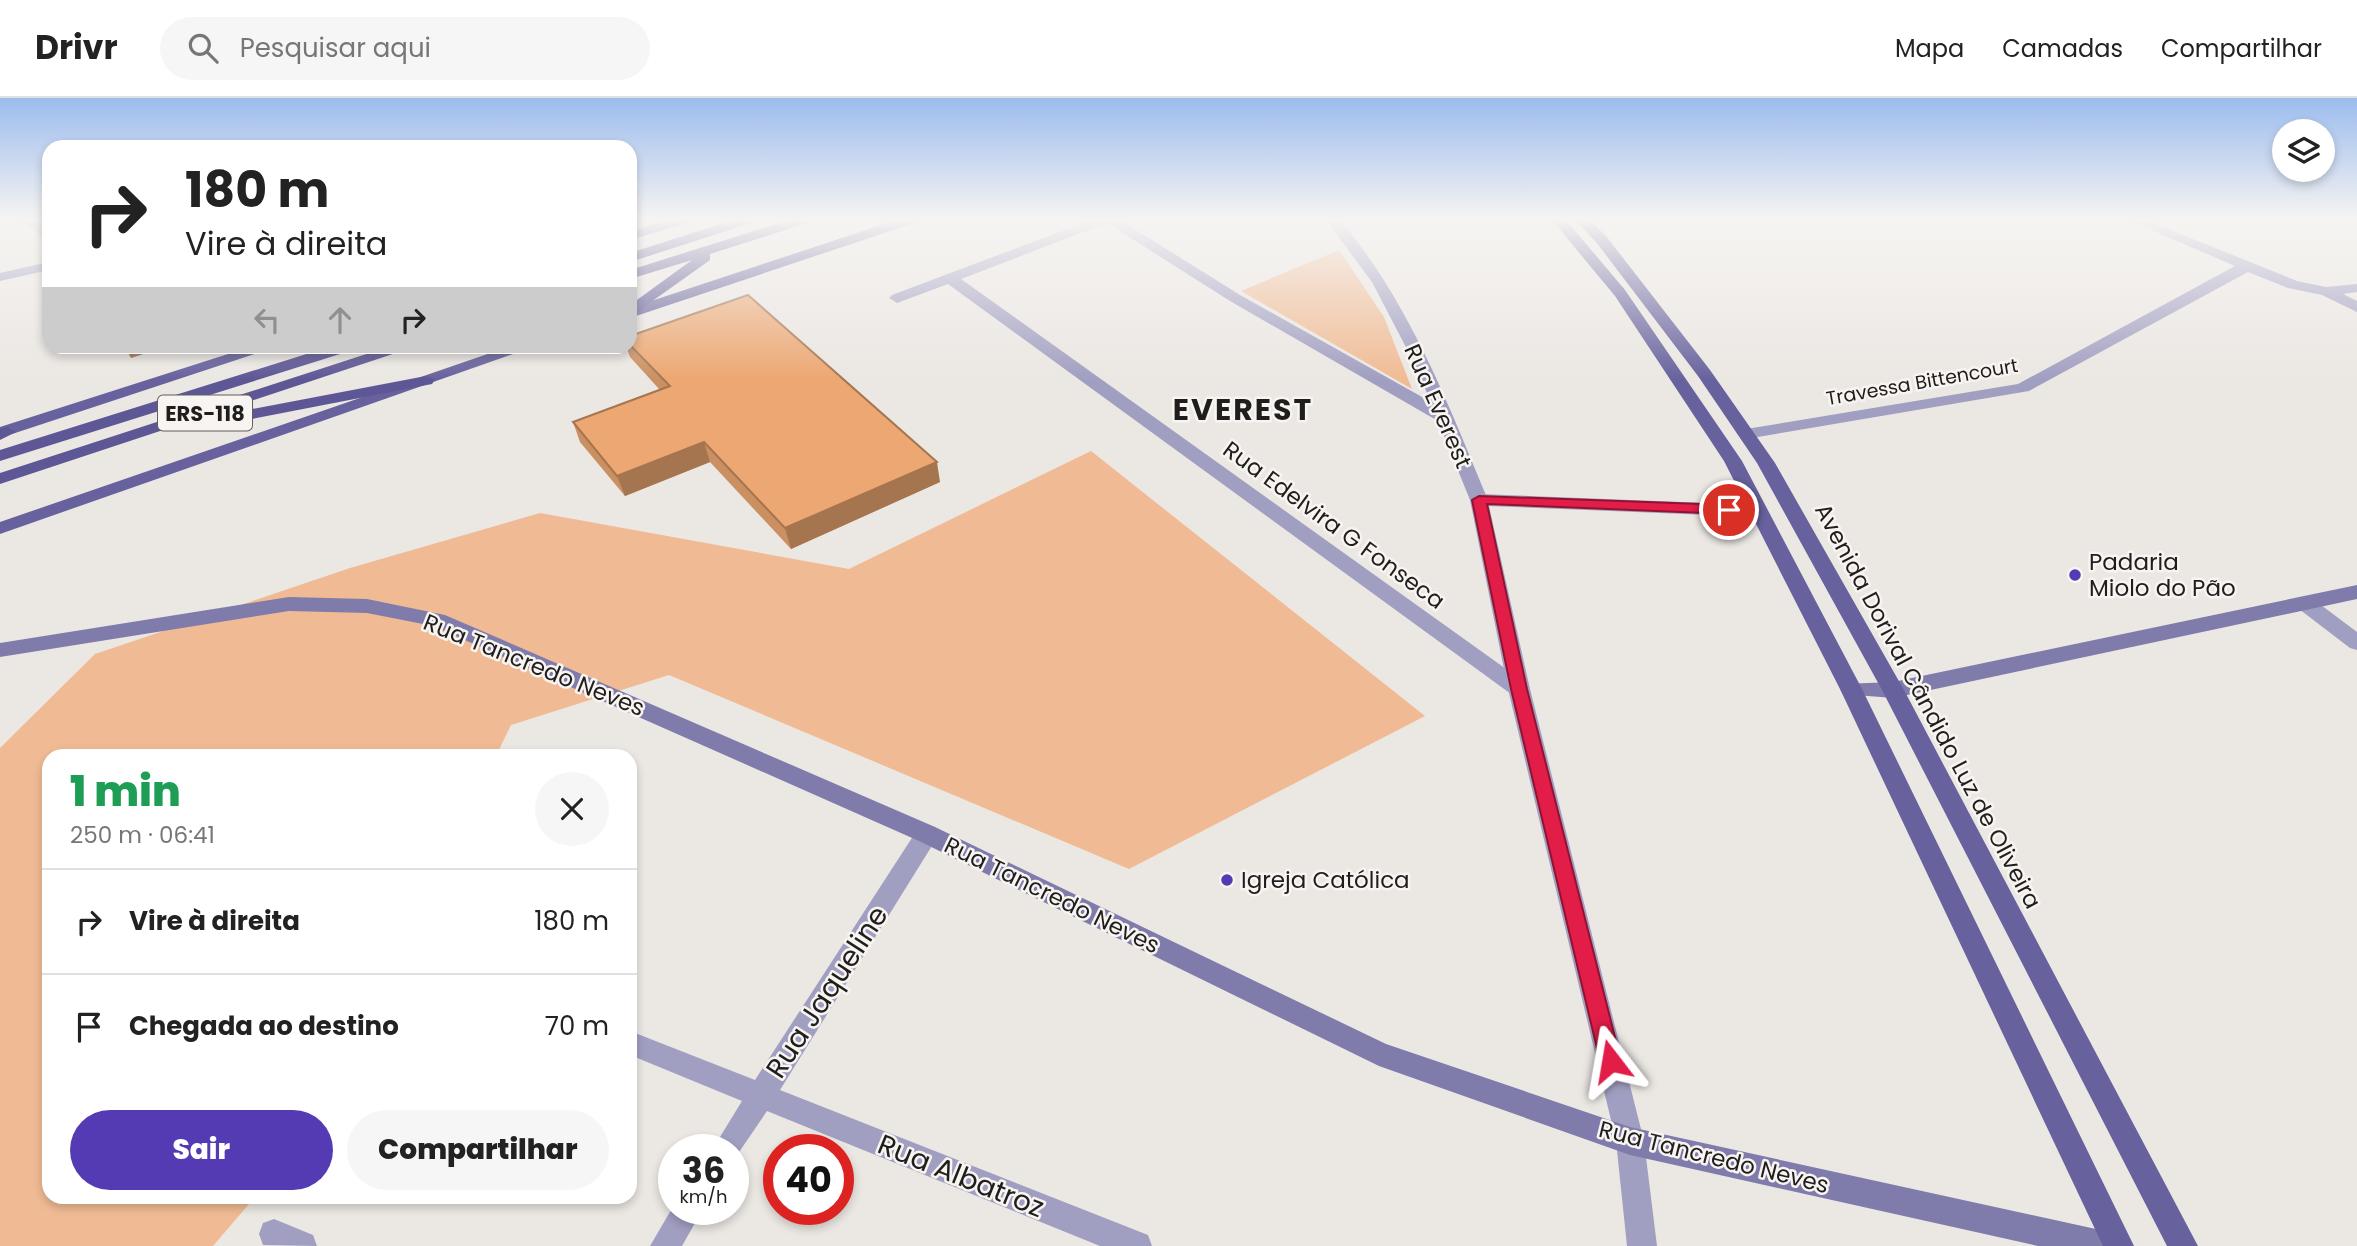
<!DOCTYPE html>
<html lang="pt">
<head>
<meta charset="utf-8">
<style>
	:root { --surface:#fff; --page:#f6f6f6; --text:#222; --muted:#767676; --line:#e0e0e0; --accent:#553bb3 }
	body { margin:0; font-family:Poppins,sans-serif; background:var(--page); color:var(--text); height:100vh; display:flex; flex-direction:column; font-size:26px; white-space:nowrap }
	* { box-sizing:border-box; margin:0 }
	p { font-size:23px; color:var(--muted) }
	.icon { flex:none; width:38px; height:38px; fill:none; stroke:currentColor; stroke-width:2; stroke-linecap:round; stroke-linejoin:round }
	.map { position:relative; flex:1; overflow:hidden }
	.panel { position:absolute; left:42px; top:651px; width:595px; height:455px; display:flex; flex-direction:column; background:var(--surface); border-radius:21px; box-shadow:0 4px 10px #0003 }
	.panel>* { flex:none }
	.banner { position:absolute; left:42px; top:42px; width:595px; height:214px; border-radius:21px; box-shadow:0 4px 10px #0003; background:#fff; color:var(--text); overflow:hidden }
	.buttons { position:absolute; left:2272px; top:21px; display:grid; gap:14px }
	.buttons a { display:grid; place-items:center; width:63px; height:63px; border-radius:50%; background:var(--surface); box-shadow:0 4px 10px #0003; font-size:35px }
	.speed { position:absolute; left:658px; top:1036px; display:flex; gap:14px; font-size:35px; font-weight:700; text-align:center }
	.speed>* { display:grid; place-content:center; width:91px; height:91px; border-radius:50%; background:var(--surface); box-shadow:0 4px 10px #0003; line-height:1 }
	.speed small { font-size:18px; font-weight:400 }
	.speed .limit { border:10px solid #d22; background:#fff; color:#111 }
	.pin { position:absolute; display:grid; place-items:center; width:60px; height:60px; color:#fff; margin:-30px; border:4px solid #fff; border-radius:50%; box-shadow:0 2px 7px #0007 }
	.me { position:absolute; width:77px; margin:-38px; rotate:346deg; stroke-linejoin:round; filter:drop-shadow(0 0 5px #0008) }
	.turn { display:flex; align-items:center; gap:24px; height:147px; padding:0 28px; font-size:32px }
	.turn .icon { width:91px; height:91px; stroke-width:2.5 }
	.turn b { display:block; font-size:49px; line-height:60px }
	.lanes { display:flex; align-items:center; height:66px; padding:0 28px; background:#0003; justify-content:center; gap:35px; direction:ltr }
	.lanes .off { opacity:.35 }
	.round { display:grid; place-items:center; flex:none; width:74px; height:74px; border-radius:37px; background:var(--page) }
	.summary { display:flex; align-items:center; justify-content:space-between; height:119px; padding:0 28px }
	h1 { font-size:42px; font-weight:800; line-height:52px; color:#1e9e55 }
	.button { display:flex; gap:14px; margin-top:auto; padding:14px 28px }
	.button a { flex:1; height:80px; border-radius:42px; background:var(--accent); color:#fff; font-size:28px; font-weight:800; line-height:80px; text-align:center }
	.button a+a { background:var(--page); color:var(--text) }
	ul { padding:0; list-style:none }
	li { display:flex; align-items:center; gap:21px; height:105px; padding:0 28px; border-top:2px solid var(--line) }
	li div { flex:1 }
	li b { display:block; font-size:26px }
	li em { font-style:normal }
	header { display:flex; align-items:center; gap:42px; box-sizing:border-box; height:98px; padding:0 35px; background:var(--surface); border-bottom:2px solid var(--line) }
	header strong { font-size:33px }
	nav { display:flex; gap:38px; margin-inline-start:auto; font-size:24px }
	.search { width:490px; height:63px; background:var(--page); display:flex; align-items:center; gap:18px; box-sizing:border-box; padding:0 24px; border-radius:38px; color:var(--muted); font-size:26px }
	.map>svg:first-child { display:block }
</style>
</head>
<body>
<header>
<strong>Drivr</strong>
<div class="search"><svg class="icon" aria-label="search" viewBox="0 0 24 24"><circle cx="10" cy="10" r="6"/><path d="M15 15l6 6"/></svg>Pesquisar aqui</div>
<nav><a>Mapa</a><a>Camadas</a><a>Compartilhar</a></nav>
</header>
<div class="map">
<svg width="2357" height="1148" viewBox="0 0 2357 1148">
	<rect width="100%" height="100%" fill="#ebe7e3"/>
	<!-- green -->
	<path fill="#f0bb94" d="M 1339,152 L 1384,219 L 1412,291 L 1241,193 Z
		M 1091,353 L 1425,618 L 1129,771 L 669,577 L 511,627 L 496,658 L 49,658 L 49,1099 L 255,1099 L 213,1148 L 0,1148 L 0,650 L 95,556 L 350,470 L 540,415 L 849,471 Z"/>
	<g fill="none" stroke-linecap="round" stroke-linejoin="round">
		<!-- minor -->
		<path fill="#a19fc1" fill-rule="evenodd" d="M 19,122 L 35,122 L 49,132 L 49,142 Z
			M 1091,122 L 1120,122 L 1240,197 L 1431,304 L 1409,255 L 1372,184 L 1326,122 L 1340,122 C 1409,204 1447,303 1488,402 L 1485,406 L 1473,406 L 1470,402 L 1438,323 L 1230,203 L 1107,125 L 961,181 L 1527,586 L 1530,591 L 1527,596 L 1519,599 L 1511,596 L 948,186 L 897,205 L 889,200 L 892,197 Z
			M 2128,122 L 2146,122 L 2297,183 L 2326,189 L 2357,186 L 2357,194 L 2343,196 L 2357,203 L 2357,214 L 2322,197 L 2288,190 L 2248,174 L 2029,293 L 1746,341 L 1737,336 L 1746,331 L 2018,286 L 2235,168 Z
			M 49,164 L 49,172 L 0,183 L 0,175 Z
			M 2306,499 L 2313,501 L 2357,534 L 2357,552 L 2350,550 L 2299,511 L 2296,506 L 2299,501 Z
			M 927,727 L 935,729 L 939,736 L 935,743 L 780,992 L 1148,1137 L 1152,1148 L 1100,1148 L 767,1013 L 733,1063 L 733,1052 L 712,1052 L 742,1003 L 630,957 L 630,933 L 755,982 L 919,729 Z
			M 1630,1029 L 1640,1033 L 1644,1043 L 1657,1148 L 1627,1148 L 1616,1043 L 1620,1033 Z
			M 674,1107 L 674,1111 L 703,1111 L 682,1148 L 650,1148 Z
			M 274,1121 L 313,1137 L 317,1148 L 263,1147 L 259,1136 L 263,1125 Z"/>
		<!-- tertiary -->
		<path fill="#a19fc1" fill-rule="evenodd" d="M 1479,396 L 1757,407 L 1766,413 L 1757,419 L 1489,408 L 1530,591 L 1644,1043 L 1640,1053 L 1630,1057 L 1620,1053 L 1616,1043 L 1508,591 L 1470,402 Z"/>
		<!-- secondary -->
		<path fill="#7f7cac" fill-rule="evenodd" d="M 2357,487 L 2357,501 L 1893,600 L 1843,596 L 1840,591 L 1843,586 L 1893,584 Z
			M 289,499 L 367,501 L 445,517 L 935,729 L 1386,946 L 1630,1029 L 2105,1133 L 2116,1137 L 2120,1148 L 2038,1148 L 1630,1057 L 1379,968 L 919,743 L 433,528 L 367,515 L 289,513 L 0,559 L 0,545 Z"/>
		<!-- primary -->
		<path fill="#67629d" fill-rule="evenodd" d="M 669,122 L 689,122 L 687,125 L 630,142 L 630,133 Z
			M 896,122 L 916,122 L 914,125 L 630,220 L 630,210 Z
			M 1552,122 L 1566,122 L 1625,192 L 1742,363 L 1862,591 L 2134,1148 L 2103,1148 L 1840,591 L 1724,363 L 1615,198 Z
			M 1575,122 L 1590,122 L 1606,138 L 1710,272 L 1775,365 L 1904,592 L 2198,1148 L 2167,1148 L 1882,592 L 1757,365 L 1698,278 L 1596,144 Z
			M 253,248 L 279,248 L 0,340 L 0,329 Z
			M 511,248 L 536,248 L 0,436 L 0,424 Z"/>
		<!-- trunk -->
		<path fill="#5e5796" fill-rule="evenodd" d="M 733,122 L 753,122 L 751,125 L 630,164 L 630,155 Z
			M 789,122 L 809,122 L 807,125 L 710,156 L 710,162 L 630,219 L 630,207 L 692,162 L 630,181 L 630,172 Z
			M 332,248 L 358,248 L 356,251 L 0,363 L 0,352 Z
			M 391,248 L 417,248 L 0,386 L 0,375 Z
			M 426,278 L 432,280 L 434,283 L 432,286 L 221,327 L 213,322 L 221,317 Z
			M 7,329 L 16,334 L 0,342 L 0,331 Z"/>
	</g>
	<!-- wall -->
	<path fill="#cb9062" d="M 630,238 L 940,384 L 791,451 L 710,364 L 625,398 L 580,344 L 573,324 L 660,292 L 630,259 L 626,248 L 630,248 Z"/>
	<!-- shaded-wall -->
	<path fill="#a57550" d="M 143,248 L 168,248 L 131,260 L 127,253 Z
		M 704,344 L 710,364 L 625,398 L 617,378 Z
		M 937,364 L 940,384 L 791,451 L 785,430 Z"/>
	<!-- building -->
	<path fill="#eca772" stroke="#a57550" stroke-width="2" d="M 748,197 L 937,364 L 785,430 L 704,344 L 617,378 L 573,324 L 670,288 L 630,247 L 630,238 Z
		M 125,248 L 143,248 L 127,253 Z"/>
	<!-- sky -->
	<linearGradient id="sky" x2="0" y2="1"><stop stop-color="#9cbcee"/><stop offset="0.43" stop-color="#f6f4f2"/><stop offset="1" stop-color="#f6f4f2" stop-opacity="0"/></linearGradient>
	<rect width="2357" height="282" fill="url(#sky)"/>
	<!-- route -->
	<path fill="#e11d48" stroke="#92132f" stroke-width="2" d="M 1479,398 L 1729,407 L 1736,412 L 1729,416 L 1487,406 L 1527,591 L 1621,963 L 1618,970 L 1611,973 L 1603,970 L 1600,963 L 1511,591 L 1472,402 Z"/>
	<!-- markers -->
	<g fill="#553bb3" stroke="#f8f4f1" stroke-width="2.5">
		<circle cx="2075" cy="477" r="7"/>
		<circle cx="1227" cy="782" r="7"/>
	</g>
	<g text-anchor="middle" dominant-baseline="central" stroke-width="5" stroke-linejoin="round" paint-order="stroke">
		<!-- far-street labels -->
		<g font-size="19" fill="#201e1d" stroke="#f8f4f1">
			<text transform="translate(1922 284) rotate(-10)">Travessa Bittencourt</text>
		</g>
		<!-- shield labels -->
		<rect fill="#f8f4f1" stroke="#615e5d" stroke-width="2" x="158" y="297.5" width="94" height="35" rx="5"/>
		<g font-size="21" font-weight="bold" fill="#201e1d">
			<text x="205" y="315">ERS-118</text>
		</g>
		<!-- street labels -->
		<g font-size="23" fill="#201e1d" stroke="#f8f4f1">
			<text transform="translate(1438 308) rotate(66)">Rua Everest</text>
			<text transform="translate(1334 427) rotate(36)">Rua Edelvira G Fonseca</text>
			<text transform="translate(534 567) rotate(22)">Rua Tancredo Neves</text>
			<text transform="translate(1928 608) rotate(62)">Avenida Dorival Cândido Luz de Oliveira</text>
			<text transform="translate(1052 797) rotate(26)">Rua Tancredo Neves</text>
			<text transform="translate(1714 1059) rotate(14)">Rua Tancredo Neves</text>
		</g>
		<!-- poi labels -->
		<g font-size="23" fill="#201e1d" stroke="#f8f4f1" text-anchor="start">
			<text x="2089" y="464">Padaria<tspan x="2089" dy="26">Miolo do Pão</tspan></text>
			<text x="1241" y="782">Igreja Católica</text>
		</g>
		<!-- near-street labels -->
		<g font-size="28" fill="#201e1d" stroke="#f8f4f1">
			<text transform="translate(827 894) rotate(-57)">Rua Jaqueline</text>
			<text transform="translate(961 1078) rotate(22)">Rua Albatroz</text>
		</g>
		<!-- district labels -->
		<g font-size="30" font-weight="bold" letter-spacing="2" fill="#201e1d" stroke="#f8f4f1">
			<text x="1243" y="311">EVEREST</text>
		</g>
	</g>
</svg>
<div class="buttons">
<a><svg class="icon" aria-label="layers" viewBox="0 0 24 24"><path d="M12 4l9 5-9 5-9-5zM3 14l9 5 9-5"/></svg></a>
</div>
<div class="speed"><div>36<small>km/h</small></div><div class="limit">40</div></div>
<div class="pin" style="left:1729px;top:412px;background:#d93025"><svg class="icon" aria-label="arrive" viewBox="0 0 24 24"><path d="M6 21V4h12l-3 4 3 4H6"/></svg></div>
<svg class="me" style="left:1611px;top:963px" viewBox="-20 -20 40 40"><path d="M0-17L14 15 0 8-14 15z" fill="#e11d48" stroke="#fff" stroke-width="4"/></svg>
<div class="banner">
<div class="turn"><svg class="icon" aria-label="right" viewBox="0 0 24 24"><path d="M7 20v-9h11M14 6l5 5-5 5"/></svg><div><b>180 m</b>Vire à direita</div></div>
<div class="lanes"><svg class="icon off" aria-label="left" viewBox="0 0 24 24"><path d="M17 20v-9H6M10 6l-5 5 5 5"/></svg><svg class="icon off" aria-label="ahead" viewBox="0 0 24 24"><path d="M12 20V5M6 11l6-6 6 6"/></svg><svg class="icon" aria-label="right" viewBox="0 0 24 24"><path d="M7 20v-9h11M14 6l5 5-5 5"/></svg></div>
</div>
<section class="panel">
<div class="summary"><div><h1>1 min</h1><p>250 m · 06:41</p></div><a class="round"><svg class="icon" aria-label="close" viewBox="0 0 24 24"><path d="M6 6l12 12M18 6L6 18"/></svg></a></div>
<ul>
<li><svg class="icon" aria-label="right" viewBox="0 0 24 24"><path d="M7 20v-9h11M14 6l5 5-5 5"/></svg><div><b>Vire à direita</b></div><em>180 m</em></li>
<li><svg class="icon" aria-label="arrive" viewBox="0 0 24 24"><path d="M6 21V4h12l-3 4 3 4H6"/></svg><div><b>Chegada ao destino</b></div><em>70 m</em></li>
</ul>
<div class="button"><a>Sair</a><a>Compartilhar</a></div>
</section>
</div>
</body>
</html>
